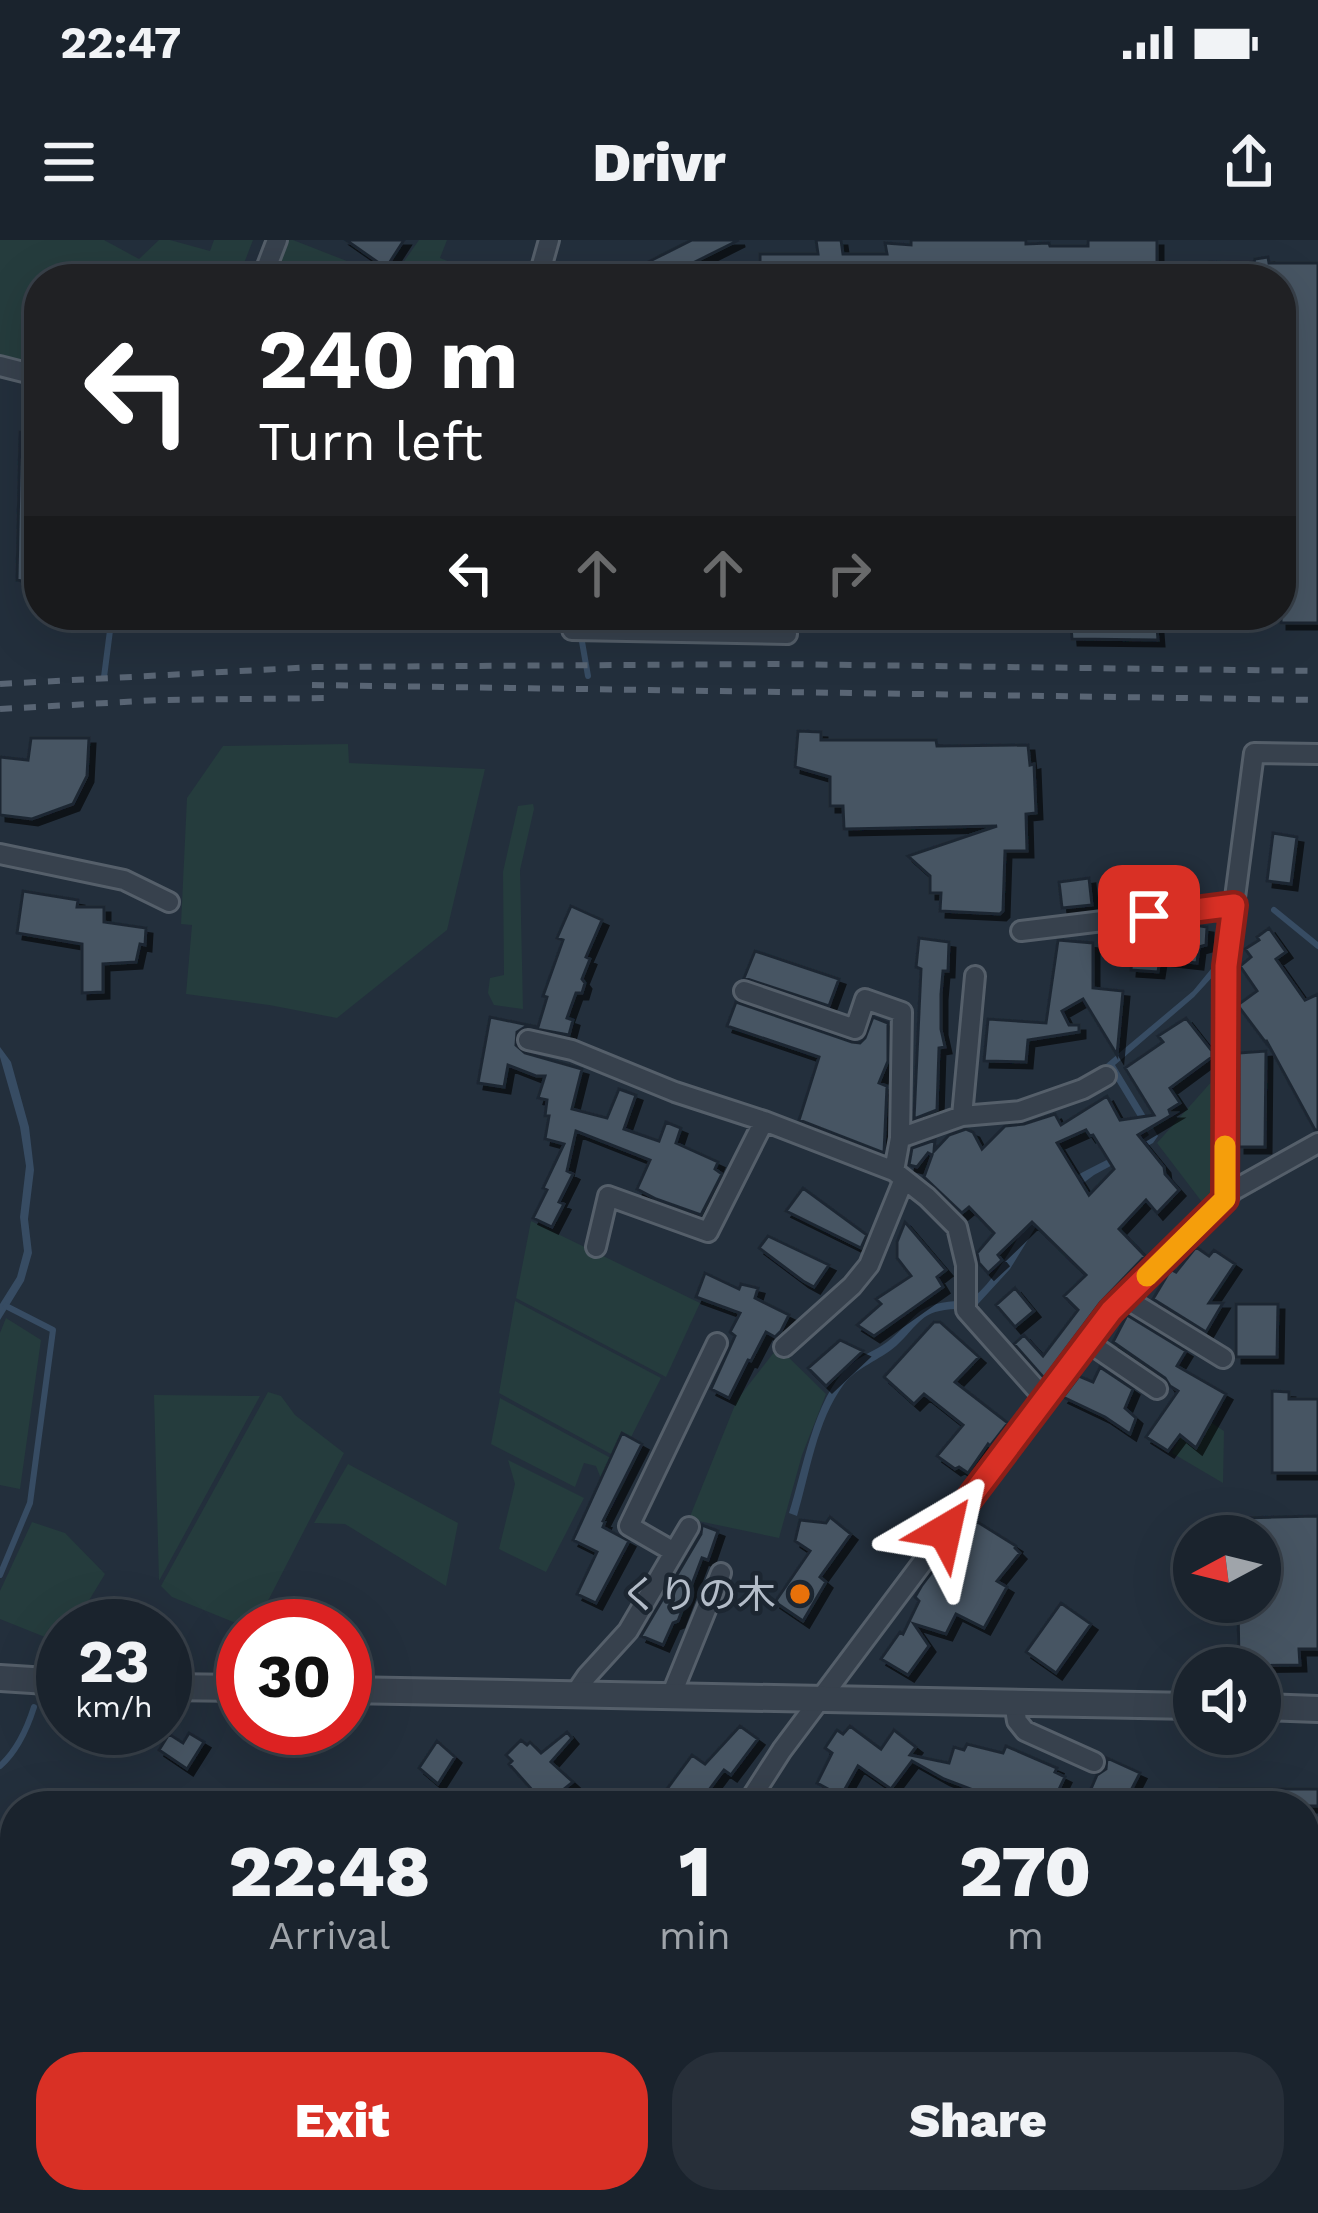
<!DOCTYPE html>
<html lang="en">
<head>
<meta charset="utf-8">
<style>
	:root { --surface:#1a232d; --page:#272f39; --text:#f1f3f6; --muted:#9fa4aa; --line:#384049; --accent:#d93025 }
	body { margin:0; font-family:"Work Sans","Noto Sans JP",sans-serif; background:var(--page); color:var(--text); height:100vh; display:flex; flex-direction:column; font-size:45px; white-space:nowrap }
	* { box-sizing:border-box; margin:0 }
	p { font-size:39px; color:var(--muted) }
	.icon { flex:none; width:66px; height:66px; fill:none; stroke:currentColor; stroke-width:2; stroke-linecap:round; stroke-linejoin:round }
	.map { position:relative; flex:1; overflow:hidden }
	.side { position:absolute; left:0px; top:1551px; width:1320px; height:423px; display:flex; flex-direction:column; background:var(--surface); border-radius:48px 48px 0 0; box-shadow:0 12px 48px #0002,0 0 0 3px var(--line) }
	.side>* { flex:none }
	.banner { position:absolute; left:24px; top:24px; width:1272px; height:366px; border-radius:48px; box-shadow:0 12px 48px #0002,0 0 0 3px var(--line); background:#202124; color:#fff; overflow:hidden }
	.needle { width:78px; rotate:263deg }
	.fabs { position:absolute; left:1173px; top:1275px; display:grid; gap:24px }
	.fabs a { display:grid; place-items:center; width:108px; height:108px; border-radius:50%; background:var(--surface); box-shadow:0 12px 48px #0002,0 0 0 3px var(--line); font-size:60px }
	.speed { position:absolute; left:36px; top:1359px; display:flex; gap:24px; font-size:60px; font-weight:700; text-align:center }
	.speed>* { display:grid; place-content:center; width:156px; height:156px; border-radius:50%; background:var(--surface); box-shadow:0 12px 48px #0002,0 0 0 3px var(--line); line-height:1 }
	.speed small { font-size:30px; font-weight:400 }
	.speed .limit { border:18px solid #d22; background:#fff; color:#111 }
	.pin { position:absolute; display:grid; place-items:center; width:102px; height:102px; color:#fff; margin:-51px; border-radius:24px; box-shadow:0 6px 18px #0006 }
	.me { position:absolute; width:132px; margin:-66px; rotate:36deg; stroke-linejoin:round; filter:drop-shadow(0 0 9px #0008) }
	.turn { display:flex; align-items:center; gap:42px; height:252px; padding:0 36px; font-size:54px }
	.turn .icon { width:156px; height:156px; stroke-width:2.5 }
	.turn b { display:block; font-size:84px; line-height:102px }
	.lanes { display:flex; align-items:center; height:114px; padding:0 36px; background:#0003; justify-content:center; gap:60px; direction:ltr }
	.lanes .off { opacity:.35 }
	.eta { display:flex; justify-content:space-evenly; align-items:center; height:204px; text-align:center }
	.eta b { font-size:72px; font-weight:800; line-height:84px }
	.action { display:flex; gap:24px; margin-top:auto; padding:24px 36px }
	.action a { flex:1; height:138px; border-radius:48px; background:var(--accent); color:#fff; font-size:48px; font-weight:800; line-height:138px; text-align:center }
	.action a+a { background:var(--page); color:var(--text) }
	.status { display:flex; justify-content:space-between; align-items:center; height:84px; padding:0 60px; background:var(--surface); direction:ltr }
	.status svg { height:33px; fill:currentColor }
	header { display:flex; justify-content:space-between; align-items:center; height:156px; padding:0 36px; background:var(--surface); font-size:54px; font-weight:800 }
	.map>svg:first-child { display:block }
</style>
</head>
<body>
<div class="status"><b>22:47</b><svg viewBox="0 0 49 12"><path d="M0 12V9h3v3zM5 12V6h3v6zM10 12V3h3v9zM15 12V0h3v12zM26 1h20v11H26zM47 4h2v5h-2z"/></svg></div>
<header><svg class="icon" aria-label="menu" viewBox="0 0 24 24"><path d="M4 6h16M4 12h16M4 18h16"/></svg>Drivr<svg class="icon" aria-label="share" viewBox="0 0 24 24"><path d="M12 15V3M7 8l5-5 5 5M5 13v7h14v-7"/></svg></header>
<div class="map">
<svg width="1318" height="1973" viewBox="0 0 1318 1973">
	<defs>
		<filter id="shadow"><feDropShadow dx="6" dy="6" stdDeviation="0" flood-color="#0009"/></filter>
	</defs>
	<rect width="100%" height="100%" fill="#232f3c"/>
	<!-- green -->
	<path fill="#253c3d" d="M 0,0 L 104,0 L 139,19 L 159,0 L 170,0 L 210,11 L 214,0 L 253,0 L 238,39 L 39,39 L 39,129 L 0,117 Z
		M 284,0 L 293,0 L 393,39 L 268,39 Z
		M 419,0 L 447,0 L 440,18 L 492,39 L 396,39 L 398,30 Z
		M 348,504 L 349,523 L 485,529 L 447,690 L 337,778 L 269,765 L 186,754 L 192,685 L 181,684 L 187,558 L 223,506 Z
		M 533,564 L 534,569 L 520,630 L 523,769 L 494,765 L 488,753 L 490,738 L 504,735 L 503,632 L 518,566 Z
		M 1213,840 L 1218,945 L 1202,962 L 1157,903 Z
		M 531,981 L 700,1063 L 666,1137 L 516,1058 Z
		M 515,1061 L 661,1138 L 620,1219 L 499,1153 Z
		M 6,1078 L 41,1100 L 20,1249 L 0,1245 L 0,1093 Z
		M 778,1107 L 826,1154 L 802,1215 L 779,1298 L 689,1279 L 737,1160 Z
		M 268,1152 L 281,1156 L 295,1175 L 344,1213 L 255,1386 L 243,1386 L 172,1357 L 161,1346 Z
		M 154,1155 L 260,1156 L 159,1341 Z
		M 500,1158 L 618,1222 L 611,1240 L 600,1236 L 596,1226 L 584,1223 L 575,1247 L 491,1204 Z
		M 1178,1161 L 1224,1191 L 1223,1243 L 1172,1213 L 1191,1179 Z
		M 508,1220 L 584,1258 L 546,1332 L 499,1309 L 515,1244 Z
		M 348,1224 L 458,1283 L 446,1346 L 345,1284 L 314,1283 Z
		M 32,1282 L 65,1293 L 105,1334 L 85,1367 L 69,1373 L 50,1399 L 0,1379 L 0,1351 Z"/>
	<!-- water -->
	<path fill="#374c63" d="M 1211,729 L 1216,733 L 1194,757 L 1115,825 L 1158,896 L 1153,903 L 1094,935 L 1045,972 L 1010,1029 L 978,1064 L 974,1057 C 1005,1030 1018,989 1046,959 C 1074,930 1118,919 1149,895 L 1106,824 L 1193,751 Z
		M 0,807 L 11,822 L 29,887 L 34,930 L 28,979 L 32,1013 L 24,1041 L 0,1080 L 0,1064 L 17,1037 L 24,1011 L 20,977 L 26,926 L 20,887 L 0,817 Z
		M 956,1061 L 957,1069 C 920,1070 920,1084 896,1106 C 880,1120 857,1127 844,1144 C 816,1182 810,1233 797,1276 L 789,1273 C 803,1230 814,1159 848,1127 C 859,1116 875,1111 887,1102 C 916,1080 913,1064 956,1061 Z"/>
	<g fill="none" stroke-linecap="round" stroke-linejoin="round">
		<!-- stream -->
		<path stroke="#374c63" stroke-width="6" d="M 581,396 L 588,436
			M 104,437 L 112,375
			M 1274,670 L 1318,706
			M 0,1335 L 30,1263 L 53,1090 L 6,1066
			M 0,1526 C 17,1511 27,1489 34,1467"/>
	</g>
	<!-- building -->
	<path fill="#475563" stroke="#1e2833" stroke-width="3" fill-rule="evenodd" filter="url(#shadow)" d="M 346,0 L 404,0 L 386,28 Z
		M 692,0 L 739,0 L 661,39 L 649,39 L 646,23 Z
		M 816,0 L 841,0 L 843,14 L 887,14 L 885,3 L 911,5 L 911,0 L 1026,0 L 1026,4 L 1049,3 L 1050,6 L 1088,6 L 1088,0 L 1157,0 L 1157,23 L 1254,22 L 1255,19 L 1268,17 L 1269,23 L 1318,23 L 1318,383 L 1281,383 L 1281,39 L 760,39 L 760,14 L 818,14 Z
		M 20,192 L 39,193 L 39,345 L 17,340 Z
		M 1070,375 L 1156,375 L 1158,400 L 1072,399 Z
		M 798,491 L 821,492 L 821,500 L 936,500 L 937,506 L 1028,505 L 1030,525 L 1034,524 L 1036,573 L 1026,574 L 1027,611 L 1005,611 L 1003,671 L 1000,674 L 940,671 L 941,653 L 930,653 L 930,636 L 908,616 L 997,586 L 844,589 L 843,566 L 830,566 L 830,537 L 795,527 Z
		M 31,498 L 89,498 L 87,536 L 73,564 L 32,579 L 0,575 L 0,517 L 28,520 Z
		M 1273,593 L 1297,597 L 1291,644 L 1267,641 Z
		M 1089,638 L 1092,665 L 1062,668 L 1059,642 Z
		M 23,651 L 78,660 L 77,667 L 104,667 L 104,682 L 146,688 L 145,705 L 140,704 L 136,722 L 103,724 L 103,752 L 82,753 L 82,704 L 17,693 Z
		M 571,666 L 602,680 L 586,717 L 590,719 L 582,739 L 585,743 L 582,753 L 576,753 L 567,778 L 573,780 L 569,795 L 525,787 L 517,792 L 516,805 L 525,813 L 582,829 L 572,869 L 607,878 L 619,849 L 636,855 L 624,889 L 659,901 L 666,882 L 681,888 L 676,903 L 718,922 L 715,929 L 722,934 L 701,975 L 656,959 L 637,949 L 650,920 L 576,891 L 567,931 L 573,934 L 559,962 L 564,964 L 552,987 L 533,978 L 547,950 L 543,948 L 564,904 L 545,899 L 549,876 L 545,876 L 547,860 L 538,858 L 545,836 L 536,836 L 508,825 L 504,847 L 478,843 L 490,777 L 538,787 L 547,757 L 543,756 L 563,700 L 557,698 Z
		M 1187,684 L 1207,687 L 1206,705 L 1199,707 L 1197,723 L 1160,719 L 1158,732 L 1131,730 L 1134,691 Z
		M 1269,688 L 1286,712 L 1276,719 L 1305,760 L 1318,754 L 1318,890 L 1315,890 L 1266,800 L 1266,803 L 1239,767 L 1239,764 L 1257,751 L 1240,726 L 1251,717 L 1245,709 L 1259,700 L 1257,697 Z
		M 919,698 L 949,702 L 948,731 L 943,731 L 941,754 L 941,789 L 945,807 L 939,808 L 937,870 L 914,879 L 921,729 L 916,727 Z
		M 1058,700 L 1093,703 L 1093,748 L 1123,751 L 1117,815 L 1083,759 L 1062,771 L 1069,785 L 1079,785 L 1079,792 L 1028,800 L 1026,822 L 984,821 L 988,779 L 1046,783 Z
		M 755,711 L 839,739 L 829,766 L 744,738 Z
		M 736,762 L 852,802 L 860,803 L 865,798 L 873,777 L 888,783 L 888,821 L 879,843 L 887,846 L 884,913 L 799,880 L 819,817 L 727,786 Z
		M 1186,778 L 1212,811 L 1212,817 L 1170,848 L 1180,863 L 1169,870 L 1170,873 L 1175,873 L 1138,895 L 1164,927 L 1165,934 L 1179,950 L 1157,973 L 1146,960 L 1119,989 L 1145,1016 L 1100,1063 L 1044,1138 L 1014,1104 L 1024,1095 L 1043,1116 L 1078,1070 L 1064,1056 L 1086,1035 L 1032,982 L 998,1015 L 1002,1020 L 988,1033 L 979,1023 L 977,1013 L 994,993 L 969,967 L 962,973 L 924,937 L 932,915 L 928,913 L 917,927 L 909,925 L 912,908 L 935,900 L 934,911 L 949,895 L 966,889 L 973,892 L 982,909 L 1005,886 L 1024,884 L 1055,874 L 1061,885 L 1107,856 L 1120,880 L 1154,875 L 1125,828 L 1163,802 L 1158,796 ZM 1086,890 L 1090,896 L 1093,895 L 1114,929 L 1089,955 L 1057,903 Z
		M 1266,811 L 1265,907 L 1239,907 L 1239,813 Z
		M 803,948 L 867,995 L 861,1008 L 786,971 Z
		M 905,982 L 946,1030 L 937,1037 L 943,1047 L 874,1096 L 857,1085 L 881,1064 L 876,1059 L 911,1036 L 897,1018 L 897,1002 Z
		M 768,996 L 829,1025 L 814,1047 L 803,1041 L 759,1008 Z
		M 1196,1007 L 1209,1016 L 1214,1010 L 1235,1024 L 1209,1063 L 1223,1063 L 1206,1092 L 1153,1059 L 1168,1034 L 1172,1030 L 1176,1032 Z
		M 705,1033 L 739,1049 L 741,1044 L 758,1048 L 755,1058 L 789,1075 L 781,1091 L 775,1097 L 766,1092 L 751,1121 L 748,1120 L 729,1158 L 711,1149 L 735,1096 L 730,1092 L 740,1073 L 696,1057 Z
		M 1015,1048 L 1034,1071 L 1015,1087 L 996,1065 Z
		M 1236,1064 L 1278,1064 L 1277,1117 L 1236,1117 Z
		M 1127,1075 L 1186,1111 L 1177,1126 L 1226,1154 L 1196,1208 L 1180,1195 L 1168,1211 L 1146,1197 L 1178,1151 L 1170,1146 L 1165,1138 L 1113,1102 Z
		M 934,1082 L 940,1082 L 979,1117 L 955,1142 L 1008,1183 L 990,1206 L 988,1204 L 968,1233 L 959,1227 L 955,1229 L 937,1216 L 963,1185 L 924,1154 L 914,1164 L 884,1137 Z
		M 840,1100 L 863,1111 L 826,1146 L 808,1128 Z
		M 1100,1127 L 1133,1149 L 1125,1168 L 1136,1178 L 1130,1194 L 1105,1177 L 1063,1157 L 1079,1136 L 1093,1142 Z
		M 1272,1151 L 1289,1152 L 1289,1159 L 1318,1159 L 1318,1233 L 1272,1233 Z
		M 622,1193 L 642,1204 L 603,1281 L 605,1282 L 603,1287 L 629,1301 L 596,1363 L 577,1354 L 597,1312 L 573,1300 Z
		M 1318,1276 L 1318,1409 L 1299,1409 L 1300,1425 L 1239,1426 L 1238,1362 L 1260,1362 L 1260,1296 L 1237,1296 L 1237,1278 Z
		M 830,1277 L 851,1294 L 820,1337 L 826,1342 L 803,1381 L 775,1362 L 810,1311 L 795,1301 L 800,1280 L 826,1283 Z
		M 976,1281 L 1016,1306 L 1015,1308 L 1020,1313 L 997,1341 L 1007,1347 L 984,1388 L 956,1374 L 946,1394 L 914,1384 L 929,1406 L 908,1435 L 881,1419 L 900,1392 L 903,1394 L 919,1361 L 915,1357 L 922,1345 L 947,1312 L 951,1314 Z
		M 702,1285 L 718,1291 L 708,1320 L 702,1318 L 678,1381 L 673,1383 L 663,1405 L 641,1396 L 701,1294 Z
		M 1061,1363 L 1091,1384 L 1056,1433 L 1026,1412 Z
		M 740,1486 L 758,1499 L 731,1535 L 724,1530 L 709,1550 L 711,1555 L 702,1566 L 682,1566 L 664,1553 L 692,1515 L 705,1524 Z
		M 850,1486 L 881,1509 L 894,1490 L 916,1507 L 910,1515 L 949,1523 L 954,1507 L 964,1510 L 967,1504 L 1003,1513 L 1006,1506 L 1057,1528 L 1055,1532 L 1065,1537 L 1051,1566 L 1015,1566 L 944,1539 L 912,1521 L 891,1549 L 858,1526 L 841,1556 L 817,1543 L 832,1513 L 825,1508 L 837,1490 L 843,1494 Z
		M 567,1492 L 572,1498 L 551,1522 L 573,1542 L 548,1562 L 544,1557 L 541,1560 L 509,1524 L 512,1521 L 506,1515 L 521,1500 L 527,1505 L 530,1502 L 541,1513 Z
		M 189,1493 L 204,1502 L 187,1529 L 159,1510 L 169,1494 L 183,1503 Z
		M 437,1501 L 455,1517 L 438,1544 L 419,1528 Z
		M 1107,1518 L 1140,1533 L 1123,1566 L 1104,1566 L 1087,1558 L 1097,1535 L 1106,1529 Z
		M 1220,1549 L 1318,1549 L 1318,1566 L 1220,1566 Z"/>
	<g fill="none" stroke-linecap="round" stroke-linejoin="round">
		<!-- minor casing -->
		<g stroke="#555f6a" stroke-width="24">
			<path id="minor" d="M 262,39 L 277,0
				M 538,39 L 549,0
				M 0,126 L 39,136
				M 570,375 L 572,390 L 787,394
				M 0,614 L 124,640 L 169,662
				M 1021,691 L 1234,665
				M 744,751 L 855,789 L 865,759 L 902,772 L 900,898
				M 528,800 L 572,810 L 675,852 L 764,881 L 894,931 L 927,957 L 957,987 L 966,1025 L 966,1070 L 1046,1160
				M 962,876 L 975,736
				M 894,931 L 900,898 L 962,876 L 1020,871 L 1083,849 L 1106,836
				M 1225,959 L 1226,726 L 1254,513 L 1318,514
				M 596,1007 L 608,956 L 708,992 L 764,881
				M 1125,1058 L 1223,1118
				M 1088,1102 L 1157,1149
				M 784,1107 L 852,1046 L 869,1025 L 904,939
				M 674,1312 L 629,1286 L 717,1103
				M 574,1455 L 587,1436 L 628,1391 L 689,1287
				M 671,1456 L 721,1333
				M 1014,1462 L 1017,1481 L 1025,1491 L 1094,1522
				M 746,1566 L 782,1510 L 1111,1071 L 1234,950 L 1318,903
				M 0,1865 L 15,1836
				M 0,1890 L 15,1897
				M 1305,1955 L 1318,1962
				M 149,1959 L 176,1973
				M 440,1959 L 464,1973
				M 711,1959 L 739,1973
				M 52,1973 L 58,1959
				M 279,1973 L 297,1959
				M 529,1973 L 538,1959
				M 821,1973 L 828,1959
				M 1119,1973 L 1124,1959"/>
		</g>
		<!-- tertiary casing -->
		<g stroke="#555f6a" stroke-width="30">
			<path id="tertiary" d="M 0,1438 L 63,1442
				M 165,1447 L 243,1448
				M 345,1450 L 1194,1466
				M 1260,1467 L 1318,1469"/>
		</g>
		<!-- minor -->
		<use href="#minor" stroke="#37414d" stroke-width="18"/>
		<!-- tertiary -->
		<use href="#tertiary" stroke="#37414d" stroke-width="24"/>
		<!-- rail -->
		<path stroke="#596574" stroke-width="6" stroke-dasharray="12 12" stroke-linecap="butt" d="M 0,444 L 315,427 L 776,424 L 1318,431
			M 312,445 L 1318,460
			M 0,469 L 159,460 L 334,458"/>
	</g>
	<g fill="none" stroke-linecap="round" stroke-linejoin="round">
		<!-- route casing -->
		<g stroke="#8d1f18" stroke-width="30">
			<path id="route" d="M 945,1291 L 1111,1071 L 1225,959 L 1226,726 L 1234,665 L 1149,676"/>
		</g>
		<!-- route -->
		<use href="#route" stroke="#d93025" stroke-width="21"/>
		<!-- slow -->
		<path stroke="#f59e0b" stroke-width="21" d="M 1147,1036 L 1225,959 L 1225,906"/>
	</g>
	<!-- markers -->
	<circle fill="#e8710a" stroke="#1c2631" stroke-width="4.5" cx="800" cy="1354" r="12"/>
	<g text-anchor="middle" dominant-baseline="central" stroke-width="9" stroke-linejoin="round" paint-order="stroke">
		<!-- poi labels -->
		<g font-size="39" fill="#b3bcc8" stroke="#1c2631" text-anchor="end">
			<text x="776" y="1354">くりの木</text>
		</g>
	</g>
</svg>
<div class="fabs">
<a><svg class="needle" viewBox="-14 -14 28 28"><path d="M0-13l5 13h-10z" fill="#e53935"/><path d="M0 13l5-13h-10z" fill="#9fa4aa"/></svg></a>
<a><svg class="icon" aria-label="sound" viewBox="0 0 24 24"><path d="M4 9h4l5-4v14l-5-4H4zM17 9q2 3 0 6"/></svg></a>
</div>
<div class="speed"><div>23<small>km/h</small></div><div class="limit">30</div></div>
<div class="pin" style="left:1149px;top:676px;background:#d93025"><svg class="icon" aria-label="arrive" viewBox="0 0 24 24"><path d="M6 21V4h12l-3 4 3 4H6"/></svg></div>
<svg class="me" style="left:945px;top:1291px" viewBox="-20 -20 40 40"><path d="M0-17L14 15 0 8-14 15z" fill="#d93025" stroke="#fff" stroke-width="4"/></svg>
<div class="banner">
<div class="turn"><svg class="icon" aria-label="left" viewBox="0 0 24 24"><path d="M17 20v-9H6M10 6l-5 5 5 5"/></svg><div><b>240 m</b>Turn left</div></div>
<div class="lanes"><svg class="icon" aria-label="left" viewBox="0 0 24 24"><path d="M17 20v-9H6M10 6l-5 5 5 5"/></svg><svg class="icon off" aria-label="ahead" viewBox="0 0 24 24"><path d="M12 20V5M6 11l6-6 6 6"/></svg><svg class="icon off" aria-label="ahead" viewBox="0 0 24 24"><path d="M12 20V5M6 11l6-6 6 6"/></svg><svg class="icon off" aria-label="right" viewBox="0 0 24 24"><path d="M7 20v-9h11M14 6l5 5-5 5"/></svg></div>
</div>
<section class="side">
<div class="eta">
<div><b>22:48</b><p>Arrival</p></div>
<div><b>1</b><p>min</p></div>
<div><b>270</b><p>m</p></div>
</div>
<div class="action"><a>Exit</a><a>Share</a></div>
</section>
</div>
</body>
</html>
